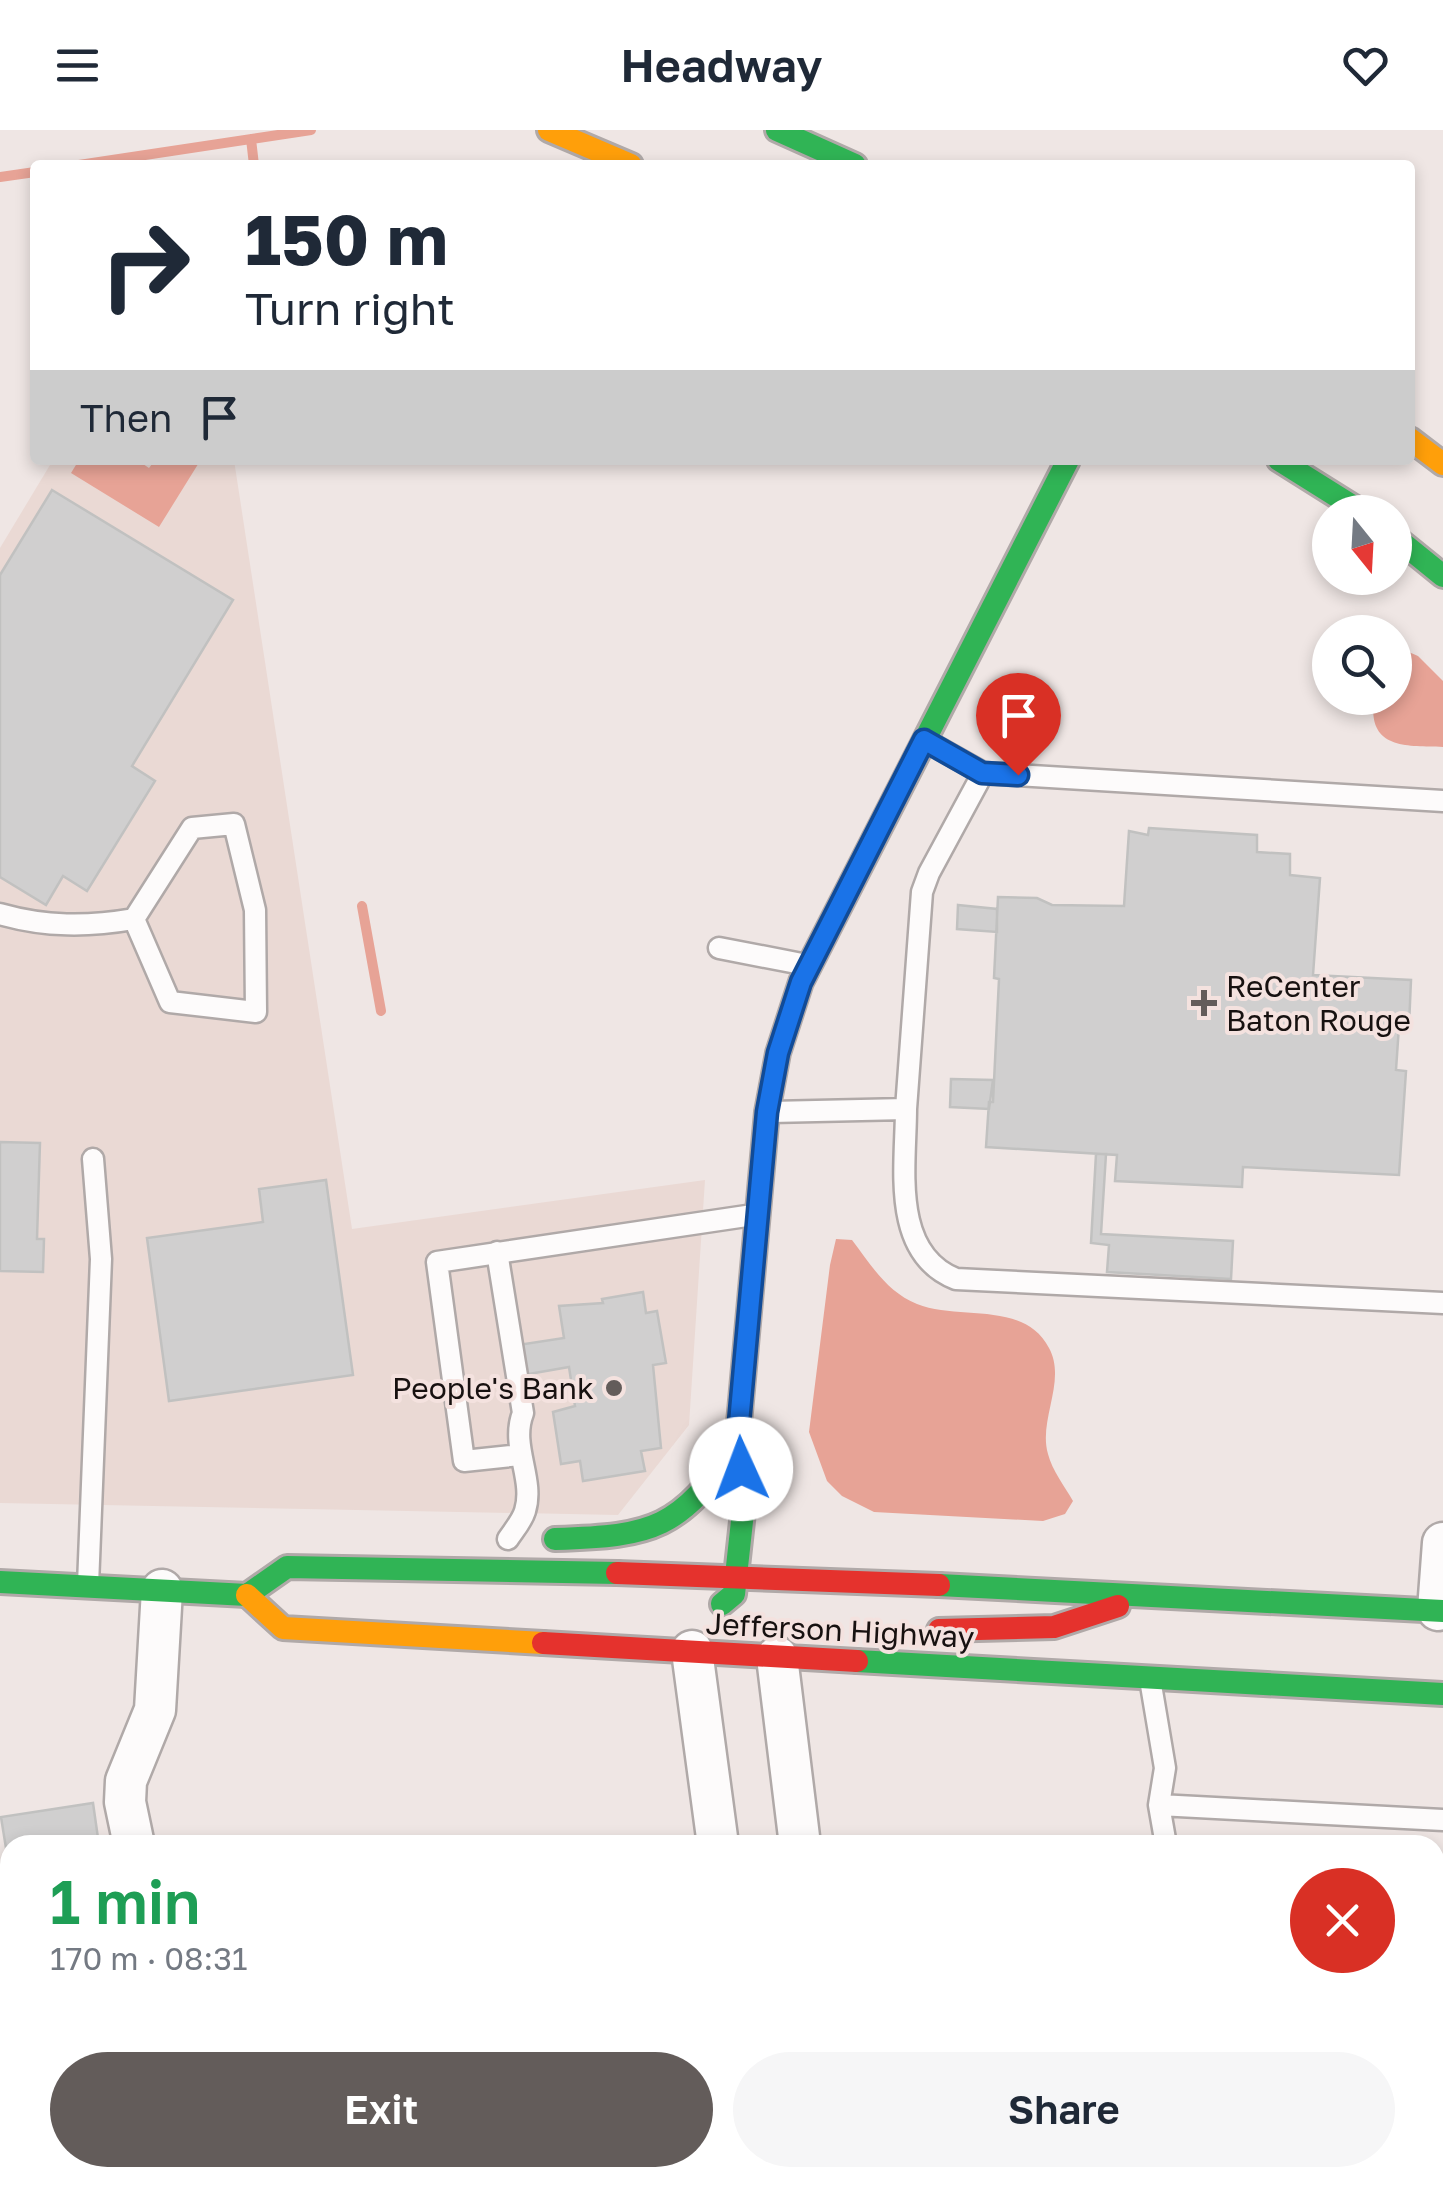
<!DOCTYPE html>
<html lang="en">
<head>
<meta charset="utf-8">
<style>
	:root { --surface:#fff; --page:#f6f6f7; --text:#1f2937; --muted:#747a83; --accent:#635c5a }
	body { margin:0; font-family:"Golos Text",sans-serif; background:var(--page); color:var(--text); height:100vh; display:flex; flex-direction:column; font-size:38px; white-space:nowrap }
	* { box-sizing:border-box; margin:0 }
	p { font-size:32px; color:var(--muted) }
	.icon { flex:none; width:55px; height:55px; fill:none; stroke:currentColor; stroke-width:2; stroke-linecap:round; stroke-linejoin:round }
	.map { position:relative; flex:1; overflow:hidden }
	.side { position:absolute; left:0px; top:1705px; width:1445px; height:352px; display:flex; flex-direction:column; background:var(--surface); border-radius:30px 30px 0 0; box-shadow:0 5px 15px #0003 }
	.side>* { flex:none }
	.top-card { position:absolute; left:30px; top:30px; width:1385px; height:305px; border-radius:10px; box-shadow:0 5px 15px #0003; background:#fff; color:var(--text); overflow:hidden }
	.needle { width:65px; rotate:162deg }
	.fabs { position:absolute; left:1312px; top:365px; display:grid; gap:20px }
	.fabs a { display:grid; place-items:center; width:100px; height:100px; border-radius:50%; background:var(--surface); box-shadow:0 5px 15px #0003; font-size:50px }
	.pin { position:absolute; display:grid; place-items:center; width:85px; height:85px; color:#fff; margin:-102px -42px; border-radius:50% 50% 50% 0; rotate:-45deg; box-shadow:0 0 10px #0007 }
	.pin .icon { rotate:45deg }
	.me { position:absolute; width:110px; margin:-55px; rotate:358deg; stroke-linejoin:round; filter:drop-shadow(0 0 8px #0008) }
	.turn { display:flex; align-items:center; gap:35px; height:210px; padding:0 50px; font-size:45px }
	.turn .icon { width:130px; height:130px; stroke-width:2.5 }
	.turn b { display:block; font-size:70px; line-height:85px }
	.then { display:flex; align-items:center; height:95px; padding:0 50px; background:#0003; gap:20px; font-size:38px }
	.round { display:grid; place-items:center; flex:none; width:105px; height:105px; border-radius:52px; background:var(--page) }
	.overview { display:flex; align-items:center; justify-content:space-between; height:170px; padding:0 50px }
	h1 { font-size:60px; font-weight:600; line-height:75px; color:#1e9e55 }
	.primary-button { display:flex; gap:20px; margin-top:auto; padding:20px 50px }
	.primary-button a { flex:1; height:115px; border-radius:60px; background:var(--accent); color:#fff; font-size:40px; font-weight:600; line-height:115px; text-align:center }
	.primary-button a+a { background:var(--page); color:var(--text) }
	header { display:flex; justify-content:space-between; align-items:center; height:130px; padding:0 50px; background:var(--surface); font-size:45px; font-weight:600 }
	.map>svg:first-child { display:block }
</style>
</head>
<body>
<header><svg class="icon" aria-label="menu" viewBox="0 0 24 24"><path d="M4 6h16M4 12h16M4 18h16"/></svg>Headway<svg class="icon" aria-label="heart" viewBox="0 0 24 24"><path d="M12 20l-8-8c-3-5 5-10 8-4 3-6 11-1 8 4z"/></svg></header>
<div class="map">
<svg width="1443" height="2057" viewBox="0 0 1443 2057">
	<rect width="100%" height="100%" fill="#efe6e4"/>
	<!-- built -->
	<path fill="#ead9d4" d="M 53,330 L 234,330 L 352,1099 L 705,1050 L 689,1295 L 618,1385 L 0,1373 L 0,418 Z
		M 10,1994 L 10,2048 L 160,2048 L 162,2057 L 0,2057 L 0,1996 Z"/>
	<!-- water -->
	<path fill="#e7a396" d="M 79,330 L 137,330 L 149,338 L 155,330 L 200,331 L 159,397 L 71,343 Z
		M 1395,516 L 1418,526 L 1443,551 L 1443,617 C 1404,616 1367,619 1374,568 L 1395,568 Z
		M 836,1109 L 852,1110 C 871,1135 887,1162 917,1174 C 959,1191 1024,1170 1049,1218 C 1067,1251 1038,1290 1048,1324 C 1052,1340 1065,1357 1073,1371 L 1065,1384 L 1043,1391 L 874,1382 L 842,1366 L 827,1351 L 809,1302 L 830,1135 Z"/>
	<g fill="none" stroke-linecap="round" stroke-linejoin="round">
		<!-- stream -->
		<path stroke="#e7a396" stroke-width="10" d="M 251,9 L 254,35
			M 79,35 L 311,0
			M 0,47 L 35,42
			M 362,776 L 381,881"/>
	</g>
	<!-- building -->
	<path fill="#d0cfcf" stroke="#c1c1c0" stroke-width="2.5" d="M 52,360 L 233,470 L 132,636 L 155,651 L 87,761 L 63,746 L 46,775 L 0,747 L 0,445 Z
		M 1149,698 L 1257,705 L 1257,722 L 1290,724 L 1290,745 L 1320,748 L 1313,845 L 1411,850 L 1409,896 L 1399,896 L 1396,940 L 1406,941 L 1399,1045 L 1243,1037 L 1242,1057 L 1115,1051 L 1117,1025 L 986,1017 L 989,972 L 993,972 L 999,849 L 994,848 L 998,767 L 1037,768 L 1052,775 L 1124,776 L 1129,701 L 1148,705 Z
		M 958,775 L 997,779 L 997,802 L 957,799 Z
		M 951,949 L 993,950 L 989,979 L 950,977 Z
		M 0,1012 L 40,1013 L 37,1109 L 44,1109 L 43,1142 L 0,1141 Z
		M 1096,1024 L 1106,1024 L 1101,1104 L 1233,1111 L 1231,1149 L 1107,1142 L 1109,1115 L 1091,1113 Z
		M 326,1050 L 353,1245 L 169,1271 L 147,1108 L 263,1092 L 259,1059 Z
		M 643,1162 L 646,1183 L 657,1181 L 666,1233 L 653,1235 L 661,1318 L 641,1321 L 645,1341 L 583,1351 L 580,1331 L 561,1334 L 553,1282 L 575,1276 L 569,1237 L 523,1245 L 518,1215 L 564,1208 L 559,1176 L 603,1173 L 602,1169 Z
		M 93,1673 L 99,1715 L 10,1715 L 10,1743 L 1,1687 Z"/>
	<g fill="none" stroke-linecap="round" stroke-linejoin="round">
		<!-- lane casing -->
		<g stroke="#b0a9a8" stroke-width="25">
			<path id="lane" d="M 983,643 L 1443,671
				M 0,784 C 46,797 87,797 134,789 L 192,698 L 234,694 L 255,780 L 256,882 L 170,872 L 134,789
				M 719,818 L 807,835
				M 906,979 C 906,1035 890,1123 956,1149 L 1443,1173
				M 771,982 L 906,979 L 922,762 L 929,743 L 983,643 L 926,611
				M 497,1122 L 523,1283 C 510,1316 535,1349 525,1381 C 522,1391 514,1400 508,1409
				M 520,1325 L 464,1331 L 437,1132 L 753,1085
				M 88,1455 L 101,1129 L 93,1029
				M 1150,1549 L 1165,1638 L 1159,1675 L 1166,1715
				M 1159,1675 L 1443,1690
				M 1435,1957 L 1443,1964
				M 1435,2036 L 1443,2034
				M 432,2048 L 433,2057
				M 1225,2048 L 1227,2057
				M 1278,2057 L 1352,2048"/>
		</g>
		<!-- street casing -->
		<g stroke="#b0a9a8" stroke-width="45">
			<path id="street" d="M 1438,1480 L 1443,1413
				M 692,1521 L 718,1715
				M 777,1527 L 800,1715
				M 134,1715 L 125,1672 L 126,1651 L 155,1580 L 162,1460
				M 190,2048 L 192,2057
				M 809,2048 L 810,2057"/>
		</g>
		<!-- fast casing -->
		<g stroke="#b0a9a8" stroke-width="28">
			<path id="fast" d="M 777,0 L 855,35
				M 1279,330 L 1362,382
				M 1395,407 L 1443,446
				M 737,1315 L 767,982 L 778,923 L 801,852 L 1068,330
				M 555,1409 C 655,1406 679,1399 737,1315
				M 0,1452 L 247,1465 L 287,1437 L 617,1443
				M 939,1455 L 1443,1481
				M 722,1474 L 734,1464 L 745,1364 L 737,1315
				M 857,1531 L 1443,1564"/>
		</g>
		<!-- slow casing -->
		<g stroke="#b0a9a8" stroke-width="28">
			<path id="slow" d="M 549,0 L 631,35
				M 1410,309 L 1443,334
				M 247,1465 L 283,1498 L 543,1513"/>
		</g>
		<!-- jam casing -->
		<g stroke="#b0a9a8" stroke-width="28">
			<path id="jam" d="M 617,1443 L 939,1455
				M 939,1500 L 1054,1497 L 1118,1476
				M 543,1513 L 857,1531"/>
		</g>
		<!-- lane -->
		<use href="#lane" stroke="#fdfbfb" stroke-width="20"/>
		<!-- street -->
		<use href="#street" stroke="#fdfbfb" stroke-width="40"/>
		<!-- fast -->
		<use href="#fast" stroke="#30b455" stroke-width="22"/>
		<!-- slow -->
		<use href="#slow" stroke="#ff9f0a" stroke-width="22"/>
		<!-- jam -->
		<use href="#jam" stroke="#e5322d" stroke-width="22"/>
	</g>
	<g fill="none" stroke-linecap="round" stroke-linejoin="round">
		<!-- route casing -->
		<g stroke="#114b97" stroke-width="25">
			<path id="route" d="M 741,1339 L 737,1315 L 767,982 L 778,923 L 801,852 L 924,610 L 982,643 L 1018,645"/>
		</g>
		<!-- route -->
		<use href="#route" stroke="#1a73e8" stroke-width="18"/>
	</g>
	<!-- markers -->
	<g fill="#635c5a" stroke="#f4e2df" stroke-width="4">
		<path d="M1199 858h10v10h10v10h-10v10h-10v-10h-10v-10h10z"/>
		<circle cx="614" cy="1258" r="10"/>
	</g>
	<g text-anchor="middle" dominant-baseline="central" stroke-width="8" stroke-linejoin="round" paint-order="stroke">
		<!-- poi labels -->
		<g font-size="30" fill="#171110" stroke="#f4e2df" text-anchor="start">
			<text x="1226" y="856">ReCenter<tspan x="1226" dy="34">Baton Rouge</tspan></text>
			<text x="594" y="1258" text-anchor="end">People's Bank</text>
		</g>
		<!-- street labels -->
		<g font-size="30" fill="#171110" stroke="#f4e2df">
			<text transform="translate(840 1500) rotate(3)">Jefferson Highway</text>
		</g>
	</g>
</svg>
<div class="fabs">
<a><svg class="needle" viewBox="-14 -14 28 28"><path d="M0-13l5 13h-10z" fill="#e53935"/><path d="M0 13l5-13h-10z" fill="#747a83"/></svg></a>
<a><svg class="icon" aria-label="search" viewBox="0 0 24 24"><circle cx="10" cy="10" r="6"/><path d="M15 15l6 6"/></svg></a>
</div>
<div class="pin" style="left:1018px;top:645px;background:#d93025"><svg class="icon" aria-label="arrive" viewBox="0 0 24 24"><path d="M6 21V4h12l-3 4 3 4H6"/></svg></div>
<svg class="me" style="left:741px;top:1339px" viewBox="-20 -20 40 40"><circle r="19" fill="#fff"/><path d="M0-13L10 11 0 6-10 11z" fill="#1a73e8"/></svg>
<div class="top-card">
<div class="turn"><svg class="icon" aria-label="right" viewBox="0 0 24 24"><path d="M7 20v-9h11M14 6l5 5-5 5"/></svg><div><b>150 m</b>Turn right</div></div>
<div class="then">Then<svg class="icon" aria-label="arrive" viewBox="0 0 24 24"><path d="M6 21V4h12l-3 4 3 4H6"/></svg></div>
</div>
<section class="side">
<div class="overview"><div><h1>1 min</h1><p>170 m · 08:31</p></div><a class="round" style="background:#d93025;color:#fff"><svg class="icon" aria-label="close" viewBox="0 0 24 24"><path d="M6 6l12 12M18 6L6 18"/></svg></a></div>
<div class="primary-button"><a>Exit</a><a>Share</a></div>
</section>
</div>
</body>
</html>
